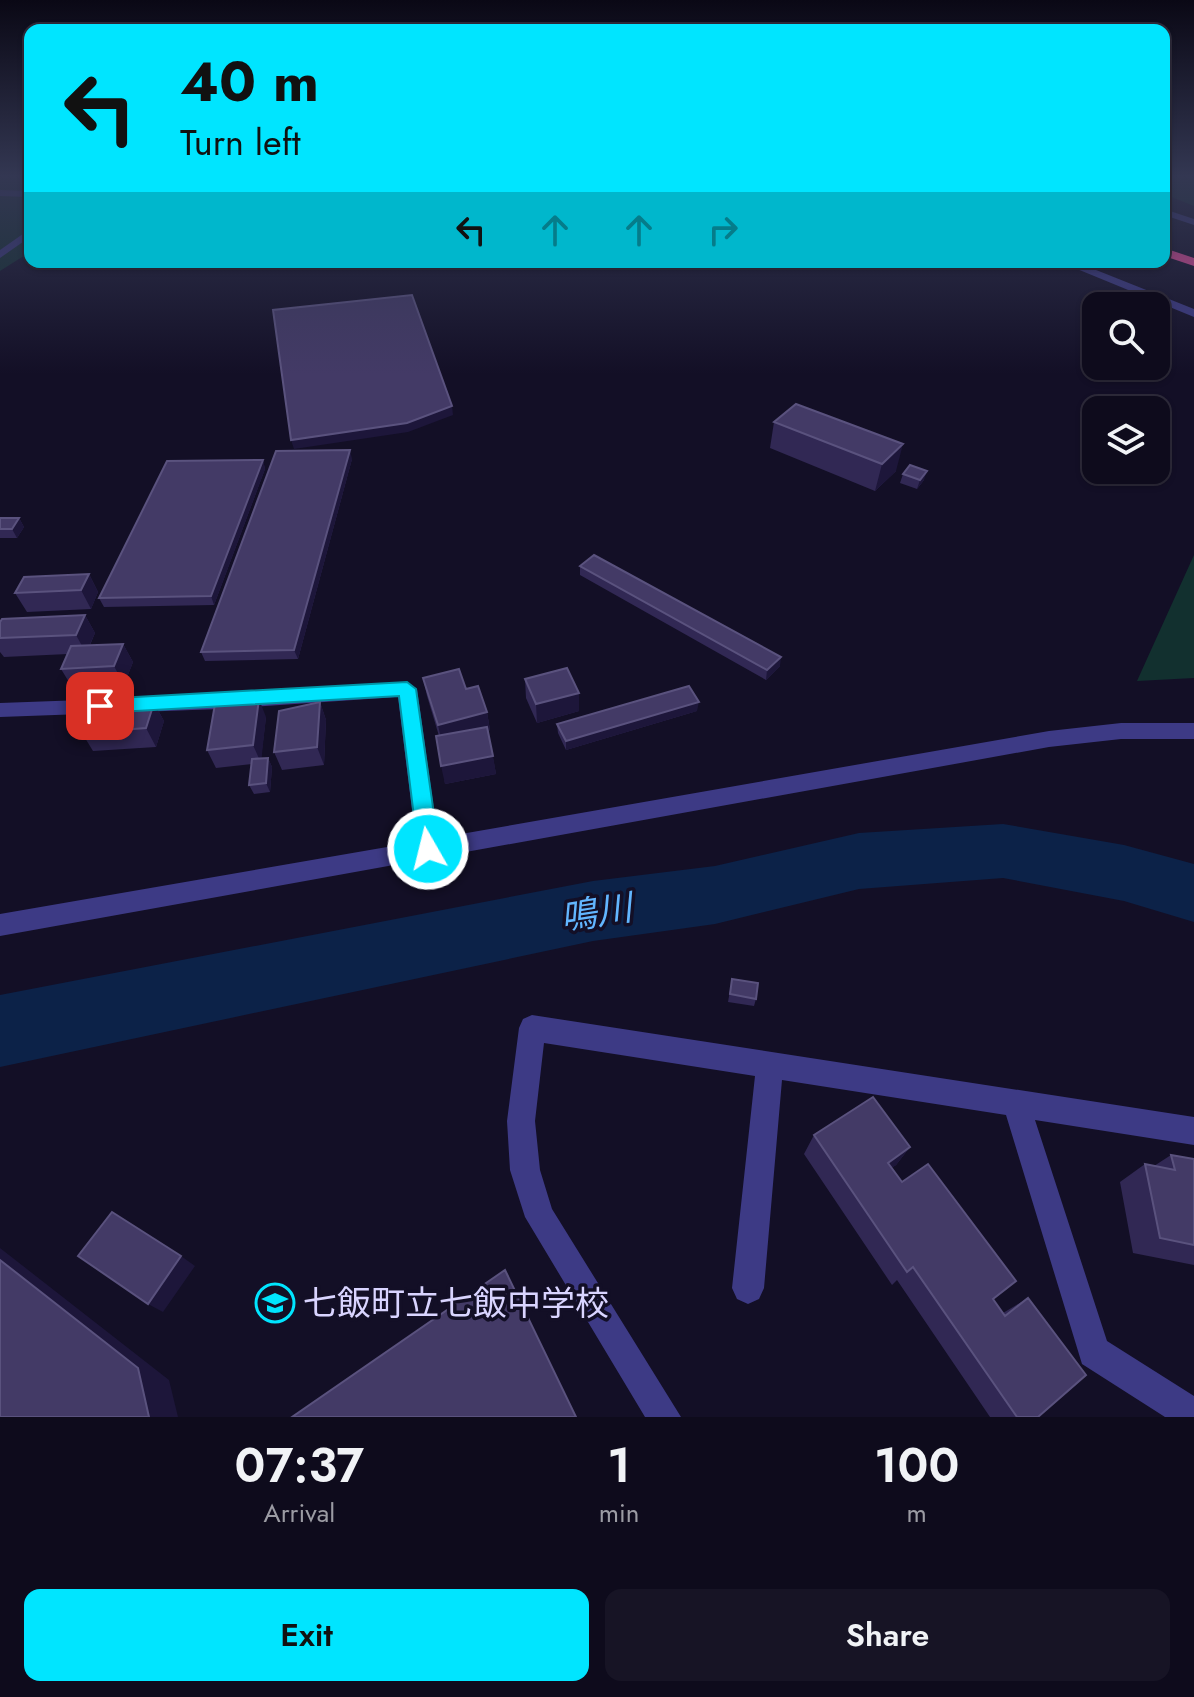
<!DOCTYPE html>
<html lang="en">
<head>
<meta charset="utf-8">
<style>
	:root { --surface:#0e0b1c; --page:#171425; --text:#f1f3f6; --muted:#9b9ba3; --line:#2e2b3b; --accent:#00e5ff }
	body { margin:0; font-family:Jost,"Noto Sans JP",sans-serif; background:var(--page); color:var(--text); height:100vh; display:flex; flex-direction:column; font-size:30px; white-space:nowrap }
	* { box-sizing:border-box; margin:0 }
	p { font-size:26px; color:var(--muted) }
	.icon { flex:none; width:44px; height:44px; fill:none; stroke:currentColor; stroke-width:2; stroke-linecap:round; stroke-linejoin:round }
	.map { position:relative; height:1417px; overflow:hidden }
	.drawer { display:flex; flex-direction:column; background:var(--surface); flex:1 }
	.drawer>* { flex:none }
	.hud { position:absolute; left:24px; top:24px; width:1146px; height:244px; border-radius:16px; box-shadow:0 2px 6px #0004,0 0 0 2px var(--line); background:#00e5ff; color:#111; overflow:hidden }
	.buttons { position:absolute; left:1082px; top:292px; display:grid; gap:16px }
	.buttons a { display:grid; place-items:center; width:88px; height:88px; border-radius:16px; background:var(--surface); box-shadow:0 2px 6px #0004,0 0 0 2px var(--line); font-size:40px }
	.pin { position:absolute; display:grid; place-items:center; width:68px; height:68px; color:#fff; margin:-34px; border-radius:16px; box-shadow:0 4px 12px #0006 }
	.me { position:absolute; width:88px; margin:-44px; rotate:352deg; stroke-linejoin:round; filter:drop-shadow(0 0 6px #0008) }
	.turn { display:flex; align-items:center; gap:28px; height:168px; padding:0 24px; font-size:36px }
	.turn .icon { width:104px; height:104px; stroke-width:2.5 }
	.turn b { display:block; font-size:56px; line-height:68px }
	.lanes { display:flex; align-items:center; height:76px; padding:0 24px; background:#0003; justify-content:center; gap:40px; direction:ltr }
	.lanes .off { opacity:.35 }
	.eta { display:flex; justify-content:space-evenly; align-items:center; height:136px; text-align:center }
	.eta b { font-size:48px; font-weight:600; line-height:56px }
	.action { display:flex; gap:16px; margin-top:auto; padding:16px 24px }
	.action a { flex:1; height:92px; border-radius:16px; background:var(--accent); color:#111; font-size:32px; font-weight:600; line-height:92px; text-align:center }
	.action a+a { background:var(--page); color:var(--text) }
	.map>svg:first-child { display:block }
</style>
</head>
<body>
<div class="map">
<svg width="1194" height="1417" viewBox="0 0 1194 1417">
	<rect width="100%" height="100%" fill="#130f26"/>
	<!-- green -->
	<path fill="#12302f" d="M 0,176 L 30,176 L 30,252 L 0,271 Z
		M 1164,176 L 1194,176 L 1194,206 L 1164,194 Z
		M 1194,555 L 1194,678 L 1137,681 Z"/>
	<g fill="none" stroke-linecap="round" stroke-linejoin="round">
		<!-- river -->
		<path fill="#0c2248" fill-rule="evenodd" d="M 1003,824 L 1124,845 L 1194,864 L 1194,922 L 1124,901 L 1003,878 L 859,889 L 715,924 L 593,941 L 0,1067 L 0,995 L 593,881 L 715,866 L 859,833 Z"/>
		<!-- minor -->
		<path fill="#3d3a85" fill-rule="evenodd" d="M 0,190 L 30,191 L 30,197 L 0,196 Z
			M 1164,209 L 1194,219 L 1194,225 L 1164,215 Z
			M 30,229 L 30,237 L 0,258 L 0,250 Z
			M 1060,262 L 1076,262 L 1194,309 L 1194,317 Z
			M 407,682 L 417,689 L 438,838 L 1049,731 L 1121,723 L 1194,723 L 1194,739 L 1121,739 L 1049,747 L 0,936 L 0,914 L 416,842 L 398,697 L 220,709 L 0,717 L 0,703 L 220,695 Z
			M 532,1015 L 1194,1117 L 1194,1145 L 1035,1120 L 1107,1341 L 1194,1396 L 1194,1417 L 1165,1417 L 1082,1364 L 1006,1115 L 782,1080 L 764,1288 L 759,1299 L 748,1304 L 737,1299 L 732,1288 L 755,1076 L 544,1043 L 535,1121 L 540,1170 L 552,1209 L 681,1417 L 645,1417 L 525,1217 L 510,1170 L 507,1121 L 519,1028 L 523,1019 Z"/>
		<!-- highway -->
		<path fill="#ff4fa3" fill-rule="evenodd" d="M 1164,248 L 1194,258 L 1194,266 L 1164,256 Z"/>
	</g>
	<!-- wall -->
	<path fill="#312854" d="M 796,404 L 896,471 L 875,491 L 770,448 L 774,422 Z
		M 352,459 L 298,659 L 205,661 L 201,652 Z
		M 263,460 L 265,469 L 214,605 L 104,607 L 99,598 Z
		M 903,474 L 924,480 L 917,489 L 900,483 Z
		M 0,518 L 19,518 L 24,527 L 17,538 L 0,538 Z
		M 580,566 L 780,666 L 766,680 L 580,575 Z
		M 89,574 L 98,592 L 91,609 L 27,612 L 15,593 Z
		M 85,615 L 95,633 L 90,645 L 123,644 L 133,662 L 124,685 L 72,687 L 61,669 L 68,654 L 4,657 L 0,652 L 0,622 Z
		M 423,678 L 466,689 L 487,712 L 490,730 L 488,731 L 496,774 L 445,784 L 439,736 L 427,696 Z
		M 525,679 L 579,693 L 579,711 L 537,723 L 526,698 Z
		M 320,702 L 326,720 L 324,765 L 282,770 L 274,752 Z
		M 154,703 L 164,721 L 156,747 L 93,751 L 82,733 Z
		M 697,711 L 566,750 L 558,733 L 557,724 Z
		M 266,717 L 261,758 L 268,758 L 272,767 L 270,792 L 254,794 L 249,785 L 252,764 L 216,768 L 207,750 Z
		M 732,979 L 756,999 L 754,1006 L 728,1002 Z
		M 814,1135 L 910,1147 L 896,1165 L 891,1168 L 1003,1313 L 1028,1298 L 1038,1417 L 990,1417 L 897,1280 L 892,1285 L 804,1154 Z
		M 1171,1155 L 1194,1159 L 1194,1265 L 1133,1253 L 1120,1182 L 1145,1164 L 1154,1166 Z"/>
	<!-- shaded-wall -->
	<path fill="#1d163a" d="M 452,406 L 453,415 L 408,432 L 294,449 L 291,440 Z
		M 903,444 L 896,471 L 875,491 L 882,464 Z
		M 350,450 L 352,459 L 298,659 L 294,650 Z
		M 263,460 L 265,469 L 214,605 L 211,596 Z
		M 927,471 L 924,480 L 917,489 L 920,480 Z
		M 19,518 L 24,527 L 17,538 L 12,529 Z
		M 89,574 L 98,592 L 91,609 L 81,590 Z
		M 85,615 L 95,633 L 86,653 L 76,635 Z
		M 123,644 L 133,662 L 124,685 L 114,666 Z
		M 781,657 L 780,666 L 766,680 L 767,670 Z
		M 579,693 L 579,711 L 537,723 L 536,704 Z
		M 259,699 L 266,717 L 261,763 L 253,745 Z
		M 320,702 L 326,720 L 324,765 L 317,747 Z
		M 699,702 L 697,711 L 566,750 L 566,741 Z
		M 154,703 L 164,721 L 156,747 L 146,728 Z
		M 487,712 L 490,730 L 442,743 L 438,725 Z
		M 493,756 L 496,774 L 445,784 L 441,766 Z
		M 268,758 L 272,767 L 270,792 L 266,783 Z
		M 910,1147 L 896,1165 L 874,1180 L 888,1163 Z
		M 0,1248 L 169,1380 L 178,1417 L 149,1417 L 0,1260 Z
		M 181,1256 L 195,1266 L 163,1312 L 148,1304 Z"/>
	<!-- building -->
	<path fill="#433a66" stroke="#5a527e" stroke-width="2" d="M 412,295 L 452,406 L 407,423 L 291,440 L 273,310 Z
		M 796,404 L 903,444 L 882,464 L 774,422 Z
		M 350,450 L 294,650 L 201,652 L 276,451 Z
		M 263,460 L 211,596 L 99,598 L 167,461 Z
		M 910,465 L 927,471 L 920,480 L 903,474 Z
		M 0,518 L 19,518 L 12,529 L 0,529 Z
		M 594,555 L 781,657 L 767,670 L 580,566 Z
		M 89,574 L 81,590 L 15,593 L 24,577 Z
		M 85,615 L 76,635 L 0,638 L 0,622 L 2,619 Z
		M 123,644 L 114,666 L 61,669 L 71,646 Z
		M 567,668 L 579,693 L 536,704 L 525,679 Z
		M 459,669 L 466,689 L 478,686 L 487,712 L 438,725 L 423,678 Z
		M 689,686 L 699,702 L 566,741 L 557,724 Z
		M 259,699 L 253,745 L 207,750 L 215,704 Z
		M 320,702 L 317,747 L 274,752 L 279,711 Z
		M 154,703 L 146,728 L 82,733 L 91,708 Z
		M 487,727 L 493,756 L 441,766 L 436,736 Z
		M 268,758 L 266,783 L 249,785 L 252,759 Z
		M 732,979 L 758,983 L 756,999 L 730,994 Z
		M 873,1097 L 910,1147 L 888,1163 L 902,1182 L 928,1164 L 1016,1281 L 993,1299 L 1005,1316 L 1028,1298 L 1086,1375 L 1038,1417 L 1017,1417 L 913,1267 L 907,1272 L 814,1135 Z
		M 1171,1155 L 1194,1159 L 1194,1245 L 1160,1238 L 1145,1164 L 1175,1170 Z
		M 112,1212 L 181,1256 L 148,1304 L 78,1256 Z
		M 0,1260 L 138,1368 L 149,1417 L 0,1417 Z
		M 505,1270 L 576,1417 L 292,1417 Z"/>
	<!-- sky -->
	<linearGradient id="sky" x2="0" y2="1"><stop stop-color="#0a0815"/><stop offset="0.47" stop-color="#333752"/><stop offset="1" stop-color="#333752" stop-opacity="0"/></linearGradient>
	<rect width="1194" height="374" fill="url(#sky)"/>
	<!-- route -->
	<path fill="#00e5ff" stroke="#0095a6" stroke-width="2" d="M 407,682 L 416,689 L 439,849 L 428,858 L 418,849 L 399,696 L 100,713 L 91,706 L 100,699 Z"/>
	<!-- icons -->
	<defs>
		<g id="school-ring" transform="scale(2)"><circle r="9.5" fill="#130f26" stroke="#00e5ff" stroke-width="1.5"/><path d="M0-5L7-2L0 1L-7-2ZM-4 1L0 2.5L4 1V4Q0 6-4 4Z" fill="#00e5ff"/></g>
	</defs>
	<g fill-rule="evenodd">
		<use href="#school-ring" x="275" y="1303"/>
	</g>
	<g text-anchor="middle" dominant-baseline="central" stroke-width="7" stroke-linejoin="round" paint-order="stroke">
		<!-- near-poi labels -->
		<g font-size="34" fill="#d9d4ff" stroke="#130f26" text-anchor="start">
			<text x="303" y="1303">七飯町立七飯中学校</text>
		</g>
		<!-- near-water labels -->
		<g font-size="36" font-style="italic" fill="#62b6ff" stroke="#130f26">
			<text transform="translate(596 912) rotate(-9)">鳴川</text>
		</g>
	</g>
</svg>
<div class="buttons">
<a><svg class="icon" aria-label="search" viewBox="0 0 24 24"><circle cx="10" cy="10" r="6"/><path d="M15 15l6 6"/></svg></a>
<a><svg class="icon" aria-label="layers" viewBox="0 0 24 24"><path d="M12 4l9 5-9 5-9-5zM3 14l9 5 9-5"/></svg></a>
</div>
<div class="pin" style="left:100px;top:706px;background:#d93025"><svg class="icon" aria-label="arrive" viewBox="0 0 24 24"><path d="M6 21V4h12l-3 4 3 4H6"/></svg></div>
<svg class="me" style="left:428px;top:849px" viewBox="-20 -20 40 40"><circle r="17" fill="#00e5ff" stroke="#fff" stroke-width="3"/><path d="M0-11L8 9 0 5-8 9z" fill="#fff"/></svg>
<div class="hud">
<div class="turn"><svg class="icon" aria-label="left" viewBox="0 0 24 24"><path d="M17 20v-9H6M10 6l-5 5 5 5"/></svg><div><b>40 m</b>Turn left</div></div>
<div class="lanes"><svg class="icon" aria-label="left" viewBox="0 0 24 24"><path d="M17 20v-9H6M10 6l-5 5 5 5"/></svg><svg class="icon off" aria-label="ahead" viewBox="0 0 24 24"><path d="M12 20V5M6 11l6-6 6 6"/></svg><svg class="icon off" aria-label="ahead" viewBox="0 0 24 24"><path d="M12 20V5M6 11l6-6 6 6"/></svg><svg class="icon off" aria-label="right" viewBox="0 0 24 24"><path d="M7 20v-9h11M14 6l5 5-5 5"/></svg></div>
</div>
</div>
<section class="drawer">
<div class="eta">
<div><b>07:37</b><p>Arrival</p></div>
<div><b>1</b><p>min</p></div>
<div><b>100</b><p>m</p></div>
</div>
<div class="action"><a>Exit</a><a>Share</a></div>
</section>
</body>
</html>
